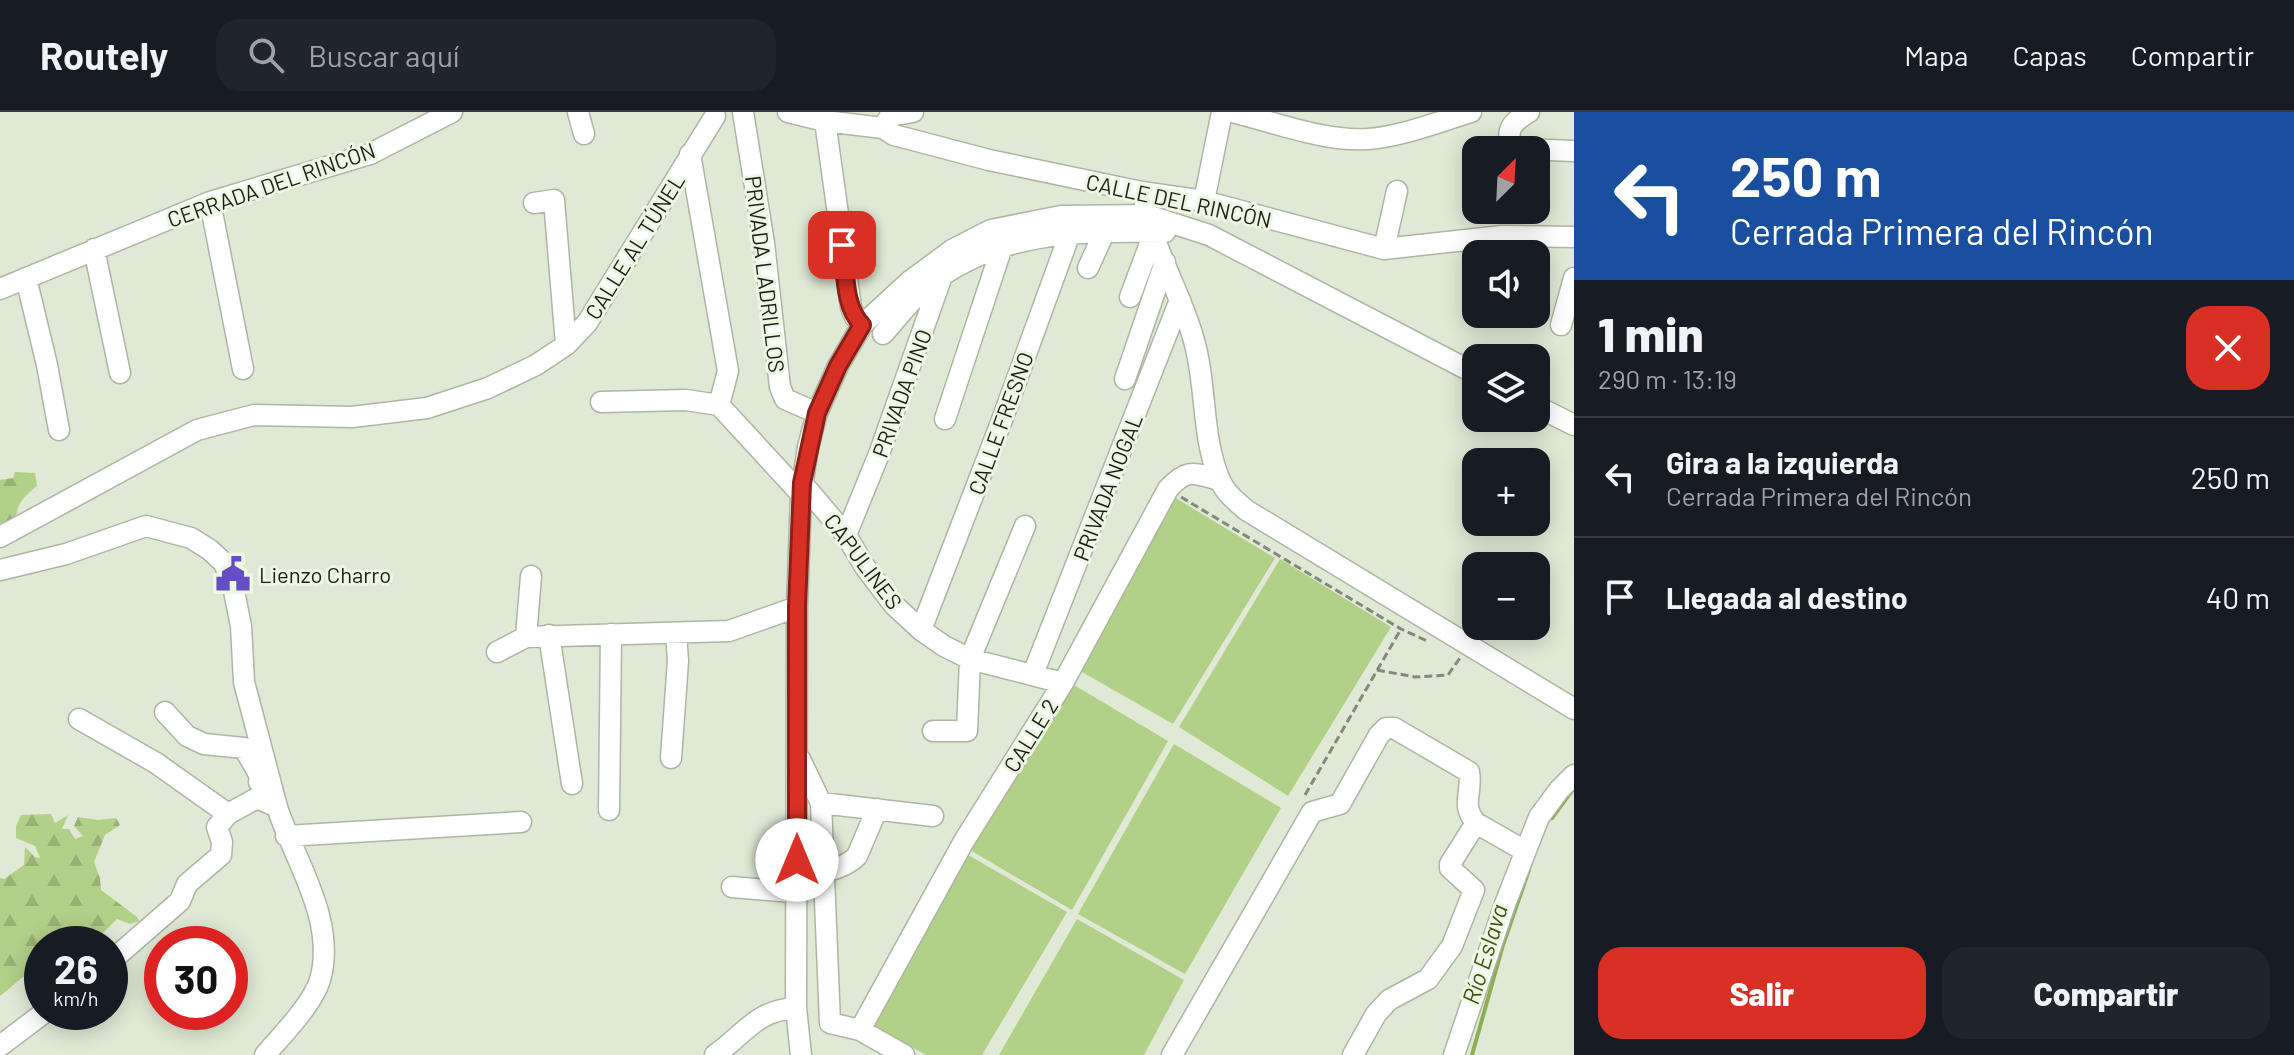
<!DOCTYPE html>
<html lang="es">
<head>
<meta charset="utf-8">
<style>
	:root { --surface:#171b24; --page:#20242c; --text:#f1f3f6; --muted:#9ea1a6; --line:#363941; --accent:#d93025 }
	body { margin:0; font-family:Barlow,sans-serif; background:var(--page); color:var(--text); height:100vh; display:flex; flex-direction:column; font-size:30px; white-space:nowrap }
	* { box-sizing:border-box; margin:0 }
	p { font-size:26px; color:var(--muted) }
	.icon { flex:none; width:44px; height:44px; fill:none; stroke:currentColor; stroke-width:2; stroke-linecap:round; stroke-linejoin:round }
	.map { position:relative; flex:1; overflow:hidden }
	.side { display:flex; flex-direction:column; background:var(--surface); width:720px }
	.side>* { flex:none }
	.banner { background:#1a4fa0; color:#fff; overflow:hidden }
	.needle { width:52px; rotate:24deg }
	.tools { position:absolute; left:1462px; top:24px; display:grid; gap:16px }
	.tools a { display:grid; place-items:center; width:88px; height:88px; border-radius:16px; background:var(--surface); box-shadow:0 4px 20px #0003; font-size:40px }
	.speed { position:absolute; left:24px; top:814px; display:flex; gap:16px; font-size:40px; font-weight:700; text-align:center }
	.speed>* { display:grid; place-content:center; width:104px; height:104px; border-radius:50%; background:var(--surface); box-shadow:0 4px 20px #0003; line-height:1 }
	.speed small { font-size:20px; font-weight:400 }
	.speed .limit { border:12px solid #d22; background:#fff; color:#111 }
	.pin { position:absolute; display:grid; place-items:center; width:68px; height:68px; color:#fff; margin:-34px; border-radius:16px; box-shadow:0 4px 12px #0006 }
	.me { position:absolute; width:88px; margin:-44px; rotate:0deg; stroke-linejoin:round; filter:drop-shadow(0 0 6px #0008) }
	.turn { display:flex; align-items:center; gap:28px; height:168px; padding:0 24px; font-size:36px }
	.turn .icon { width:104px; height:104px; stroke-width:2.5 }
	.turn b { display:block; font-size:56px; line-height:68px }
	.round { display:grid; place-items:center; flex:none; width:84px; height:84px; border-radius:24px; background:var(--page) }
	.summary { display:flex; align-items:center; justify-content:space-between; height:136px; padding:0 24px }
	h1 { font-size:48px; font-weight:800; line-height:60px }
	.primary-button { display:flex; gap:16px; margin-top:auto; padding:16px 24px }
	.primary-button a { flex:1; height:92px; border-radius:24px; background:var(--accent); color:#fff; font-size:32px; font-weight:800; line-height:92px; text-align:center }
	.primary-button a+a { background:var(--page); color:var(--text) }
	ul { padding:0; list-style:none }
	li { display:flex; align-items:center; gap:24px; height:120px; padding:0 24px; border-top:2px solid var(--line) }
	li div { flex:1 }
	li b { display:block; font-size:30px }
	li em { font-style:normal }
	header { display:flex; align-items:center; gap:48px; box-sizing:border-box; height:112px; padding:0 40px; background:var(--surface); border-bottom:2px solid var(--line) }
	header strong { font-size:38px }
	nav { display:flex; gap:44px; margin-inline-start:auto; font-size:28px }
	.search { width:560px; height:72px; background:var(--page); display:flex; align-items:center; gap:20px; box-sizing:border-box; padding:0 28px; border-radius:24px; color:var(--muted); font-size:30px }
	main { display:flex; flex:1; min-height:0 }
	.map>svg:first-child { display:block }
</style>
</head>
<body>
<header>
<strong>Routely</strong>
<div class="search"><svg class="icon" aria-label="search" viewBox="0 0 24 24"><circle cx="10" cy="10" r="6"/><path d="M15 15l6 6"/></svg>Buscar aquí</div>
<nav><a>Mapa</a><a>Capas</a><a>Compartir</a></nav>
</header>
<main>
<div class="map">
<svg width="1574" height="943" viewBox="0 0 1574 943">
	<defs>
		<pattern id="forest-firs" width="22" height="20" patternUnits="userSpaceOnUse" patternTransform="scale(2)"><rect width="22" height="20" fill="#b1d088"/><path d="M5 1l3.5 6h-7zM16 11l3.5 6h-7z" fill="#98b275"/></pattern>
	</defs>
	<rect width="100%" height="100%" fill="#e0e9d6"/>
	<!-- grass -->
	<path fill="#b1d088" d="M 1174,385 L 1275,446 L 1173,612 L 1075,556 Z
		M 1280,447 L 1391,515 L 1288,684 L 1179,615 Z
		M 1069,570 L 1168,629 L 1072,798 L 970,738 Z
		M 1174,632 L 1281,696 L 1185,862 L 1078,802 Z
		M 961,739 L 1067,800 L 982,943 L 926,943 L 867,910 Z
		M 1077,807 L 1184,868 L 1144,943 L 999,943 Z"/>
	<!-- forest -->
	<path fill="url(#forest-firs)" d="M 15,360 L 35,361 L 37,374 C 22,386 16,393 15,413 L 0,411 L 0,368 L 13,366 Z
		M 51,702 L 55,711 L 68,703 L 62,717 L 69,717 L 75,727 L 83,724 L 74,714 L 78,705 L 98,708 L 116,706 L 120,713 L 105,723 L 94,750 L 100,766 L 101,778 L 137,805 L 139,809 L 130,812 L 117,807 L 98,826 L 100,832 L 42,832 L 42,859 C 22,860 15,874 0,884 L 0,766 L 4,767 L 24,753 L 25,735 L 35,745 L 40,746 L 35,734 L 16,726 L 16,714 L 21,703 Z"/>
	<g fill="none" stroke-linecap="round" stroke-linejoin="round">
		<!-- stream -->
		<path stroke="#8caf56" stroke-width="4" d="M 1552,706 L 1574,676
			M 1472,943 L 1503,833 L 1529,758"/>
		<!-- minor casing -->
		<g stroke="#adb5a3" stroke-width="23">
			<path id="minor" d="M 578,0 L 584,22
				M 743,0 L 764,131 L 780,275 L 785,287 L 817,301
				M 788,0 L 825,9 L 883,16 L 894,23 L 989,48 L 1142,80 L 1204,89 L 1384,137 L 1502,124 L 1574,125
				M 1232,0 C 1274,10 1325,30 1368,27 C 1403,24 1438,10 1471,0
				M 1529,0 C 1516,8 1504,16 1512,33 L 1525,37 L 1574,39
				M 825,9 L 851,195 L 855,205 L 862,213
				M 883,16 L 890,4 L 913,0
				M 690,42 L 728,259 L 719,293
				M 1204,89 L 1222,0
				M 210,90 L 243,257
				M 534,91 L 554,88 L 566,233
				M 1145,92 C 1154,138 1180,180 1193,225 C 1207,271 1201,322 1219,366 C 1224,380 1236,389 1246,398 L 1574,597
				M 94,137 L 120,261
				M 1384,137 L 1397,79
				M 1088,156 L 1104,121
				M 26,166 L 47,253 L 59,318
				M 0,177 L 210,90 L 370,42 L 452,0
				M 1130,185 L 1154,121
				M 1561,213 L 1574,166
				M 883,222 C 898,205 912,186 929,173 C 999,118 1081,119 1165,120
				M 1125,267 L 1165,150
				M 601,290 L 686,288 L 719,293 L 801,382
				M 1536,294 L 1574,313
				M 945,307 L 1003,132
				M 802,371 L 846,423 L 865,455 L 894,493 L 921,518 L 944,534 L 970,547 L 1063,571
				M 846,423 L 879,342 L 942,164
				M 0,425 L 197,318 L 254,303 L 352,305 L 427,296 L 488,276 L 536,253 L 566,233 L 587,211 L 715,4
				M 0,458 L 66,442 L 146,414 L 191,426 L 210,438 L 224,451 L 233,474 L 241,514 L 244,570 L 277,695
				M 921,518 L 1002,308 L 1069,124 L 1067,114
				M 549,523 L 572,672
				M 526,525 L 531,464
				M 497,540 L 526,525 L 729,519 L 797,495
				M 1033,562 L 1180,188
				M 165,600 L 187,624 L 204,632 L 244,636 L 260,664 L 259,670
				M 79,607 L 156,651 L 228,702
				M 933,619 L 967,619 L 970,547 L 1025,414
				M 671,646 L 678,549 L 676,521
				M 800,647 L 821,691 L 830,911 L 860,918 L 904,943
				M 257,686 L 277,695 C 294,748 337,808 320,868 C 312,893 282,923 265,943
				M 821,691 L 933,704
				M 609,698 L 611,522
				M 286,724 L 521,710
				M 732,775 L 792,780 L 806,763 C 823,761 844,757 857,744 L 877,697
				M 110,850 L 180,789 L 187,772 L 221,743 L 222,730 L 217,715 L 228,702 L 257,686
				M 860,918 L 964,729 L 1063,571 L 1168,377 C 1187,356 1194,361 1219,368
				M 0,934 L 45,900
				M 715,943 C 745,922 756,898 796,896
				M 801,943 L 796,896 L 797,495 L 801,382 L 808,335 L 817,301 L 838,254 L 862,213 L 910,169 L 952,138 L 991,118 L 1061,104 L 1147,103 L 1209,123 L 1476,262
				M 1172,943 L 1312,700 L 1340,692 L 1379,623 L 1386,616 L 1394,616 L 1469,660 C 1473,681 1460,692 1476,711 L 1525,739
				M 1353,943 L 1376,902 L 1389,888 L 1428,867 L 1452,834 L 1474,778 L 1450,756 L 1450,752 L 1476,711
				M 1454,943 L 1505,792 L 1539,705 L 1559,678 L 1574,663"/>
		</g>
		<!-- path -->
		<path stroke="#83897b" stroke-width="3" stroke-dasharray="8 4" stroke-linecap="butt" d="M 1181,385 L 1401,517 L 1427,529
			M 1377,558 L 1415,565 L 1448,563 L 1460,546
			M 1305,683 L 1401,517"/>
		<!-- minor -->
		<use href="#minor" stroke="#fff" stroke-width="20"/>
	</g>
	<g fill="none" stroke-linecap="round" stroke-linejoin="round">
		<!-- route casing -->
		<g stroke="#8d1f18" stroke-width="20">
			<path id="route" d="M 797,748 L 797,495 L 802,371 L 817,301 L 838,254 L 862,213 C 843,194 846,158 842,133"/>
		</g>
		<!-- route -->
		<use href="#route" stroke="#d93025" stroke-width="14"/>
	</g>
	<!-- icons -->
	<defs>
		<g id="civic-bare" transform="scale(2.76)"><path d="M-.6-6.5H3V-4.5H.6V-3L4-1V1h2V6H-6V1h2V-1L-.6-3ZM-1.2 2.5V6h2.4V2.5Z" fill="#654dc6" stroke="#eef7e3" stroke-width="2.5" paint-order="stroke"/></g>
	</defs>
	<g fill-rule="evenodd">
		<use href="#civic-bare" x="233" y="462"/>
	</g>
	<g text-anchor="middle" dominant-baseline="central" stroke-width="6" stroke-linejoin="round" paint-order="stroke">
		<!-- street labels -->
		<g font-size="22" fill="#1c1f18" stroke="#eef7e3">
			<text transform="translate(271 72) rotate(-19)">CERRADA DEL RINCÓN</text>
			<text transform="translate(1179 88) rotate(12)">CALLE DEL RINCÓN</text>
			<text transform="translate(634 134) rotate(-58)">CALLE AL TÚNEL</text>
			<text transform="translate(766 162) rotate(83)">PRIVADA LADRILLOS</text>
			<text transform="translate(901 281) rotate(-70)">PRIVADA PINO</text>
			<text transform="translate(1000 311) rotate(-70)">CALLE FRESNO</text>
			<text transform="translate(1107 375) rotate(-69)">PRIVADA NOGAL</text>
			<text transform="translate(864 449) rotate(53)">CAPULINES</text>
			<text transform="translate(1030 623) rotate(-58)">CALLE 2</text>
		</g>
		<!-- poi labels -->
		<g font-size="22" fill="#1c1f18" stroke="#eef7e3" text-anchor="start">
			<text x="259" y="462">Lienzo Charro</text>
		</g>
		<!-- water labels -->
		<g font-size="24" font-style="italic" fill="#405617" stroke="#eef7e3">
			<text transform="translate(1484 842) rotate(-73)">Río Eslava</text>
		</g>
	</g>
</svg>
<div class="tools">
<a><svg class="needle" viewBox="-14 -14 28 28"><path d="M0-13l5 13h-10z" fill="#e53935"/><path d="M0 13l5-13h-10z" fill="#9ea1a6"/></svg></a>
<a><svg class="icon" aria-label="sound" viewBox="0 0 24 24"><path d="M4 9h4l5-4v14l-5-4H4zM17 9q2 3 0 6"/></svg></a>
<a><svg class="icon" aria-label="layers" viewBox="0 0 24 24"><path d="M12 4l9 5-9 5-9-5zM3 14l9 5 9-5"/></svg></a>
<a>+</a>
<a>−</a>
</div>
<div class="speed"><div>26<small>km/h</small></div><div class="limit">30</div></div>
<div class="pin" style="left:842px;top:133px;background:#d93025"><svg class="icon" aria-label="arrive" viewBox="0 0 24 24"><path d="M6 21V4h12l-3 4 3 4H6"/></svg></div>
<svg class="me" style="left:797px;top:748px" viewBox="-20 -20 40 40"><circle r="19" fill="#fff"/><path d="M0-13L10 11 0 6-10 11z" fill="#d93025"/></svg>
</div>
<section class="side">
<div class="banner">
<div class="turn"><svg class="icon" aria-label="left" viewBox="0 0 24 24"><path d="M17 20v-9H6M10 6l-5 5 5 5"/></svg><div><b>250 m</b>Cerrada Primera del Rincón</div></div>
</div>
<div class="summary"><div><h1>1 min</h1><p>290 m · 13:19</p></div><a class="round" style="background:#d93025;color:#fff"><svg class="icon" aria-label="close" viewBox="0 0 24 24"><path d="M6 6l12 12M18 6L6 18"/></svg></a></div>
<ul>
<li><svg class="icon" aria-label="left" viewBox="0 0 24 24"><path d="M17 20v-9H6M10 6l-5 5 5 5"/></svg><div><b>Gira a la izquierda</b><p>Cerrada Primera del Rincón</p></div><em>250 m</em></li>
<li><svg class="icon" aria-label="arrive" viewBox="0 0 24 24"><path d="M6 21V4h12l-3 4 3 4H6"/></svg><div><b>Llegada al destino</b></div><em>40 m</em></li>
</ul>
<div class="primary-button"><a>Salir</a><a>Compartir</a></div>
</section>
</main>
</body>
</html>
